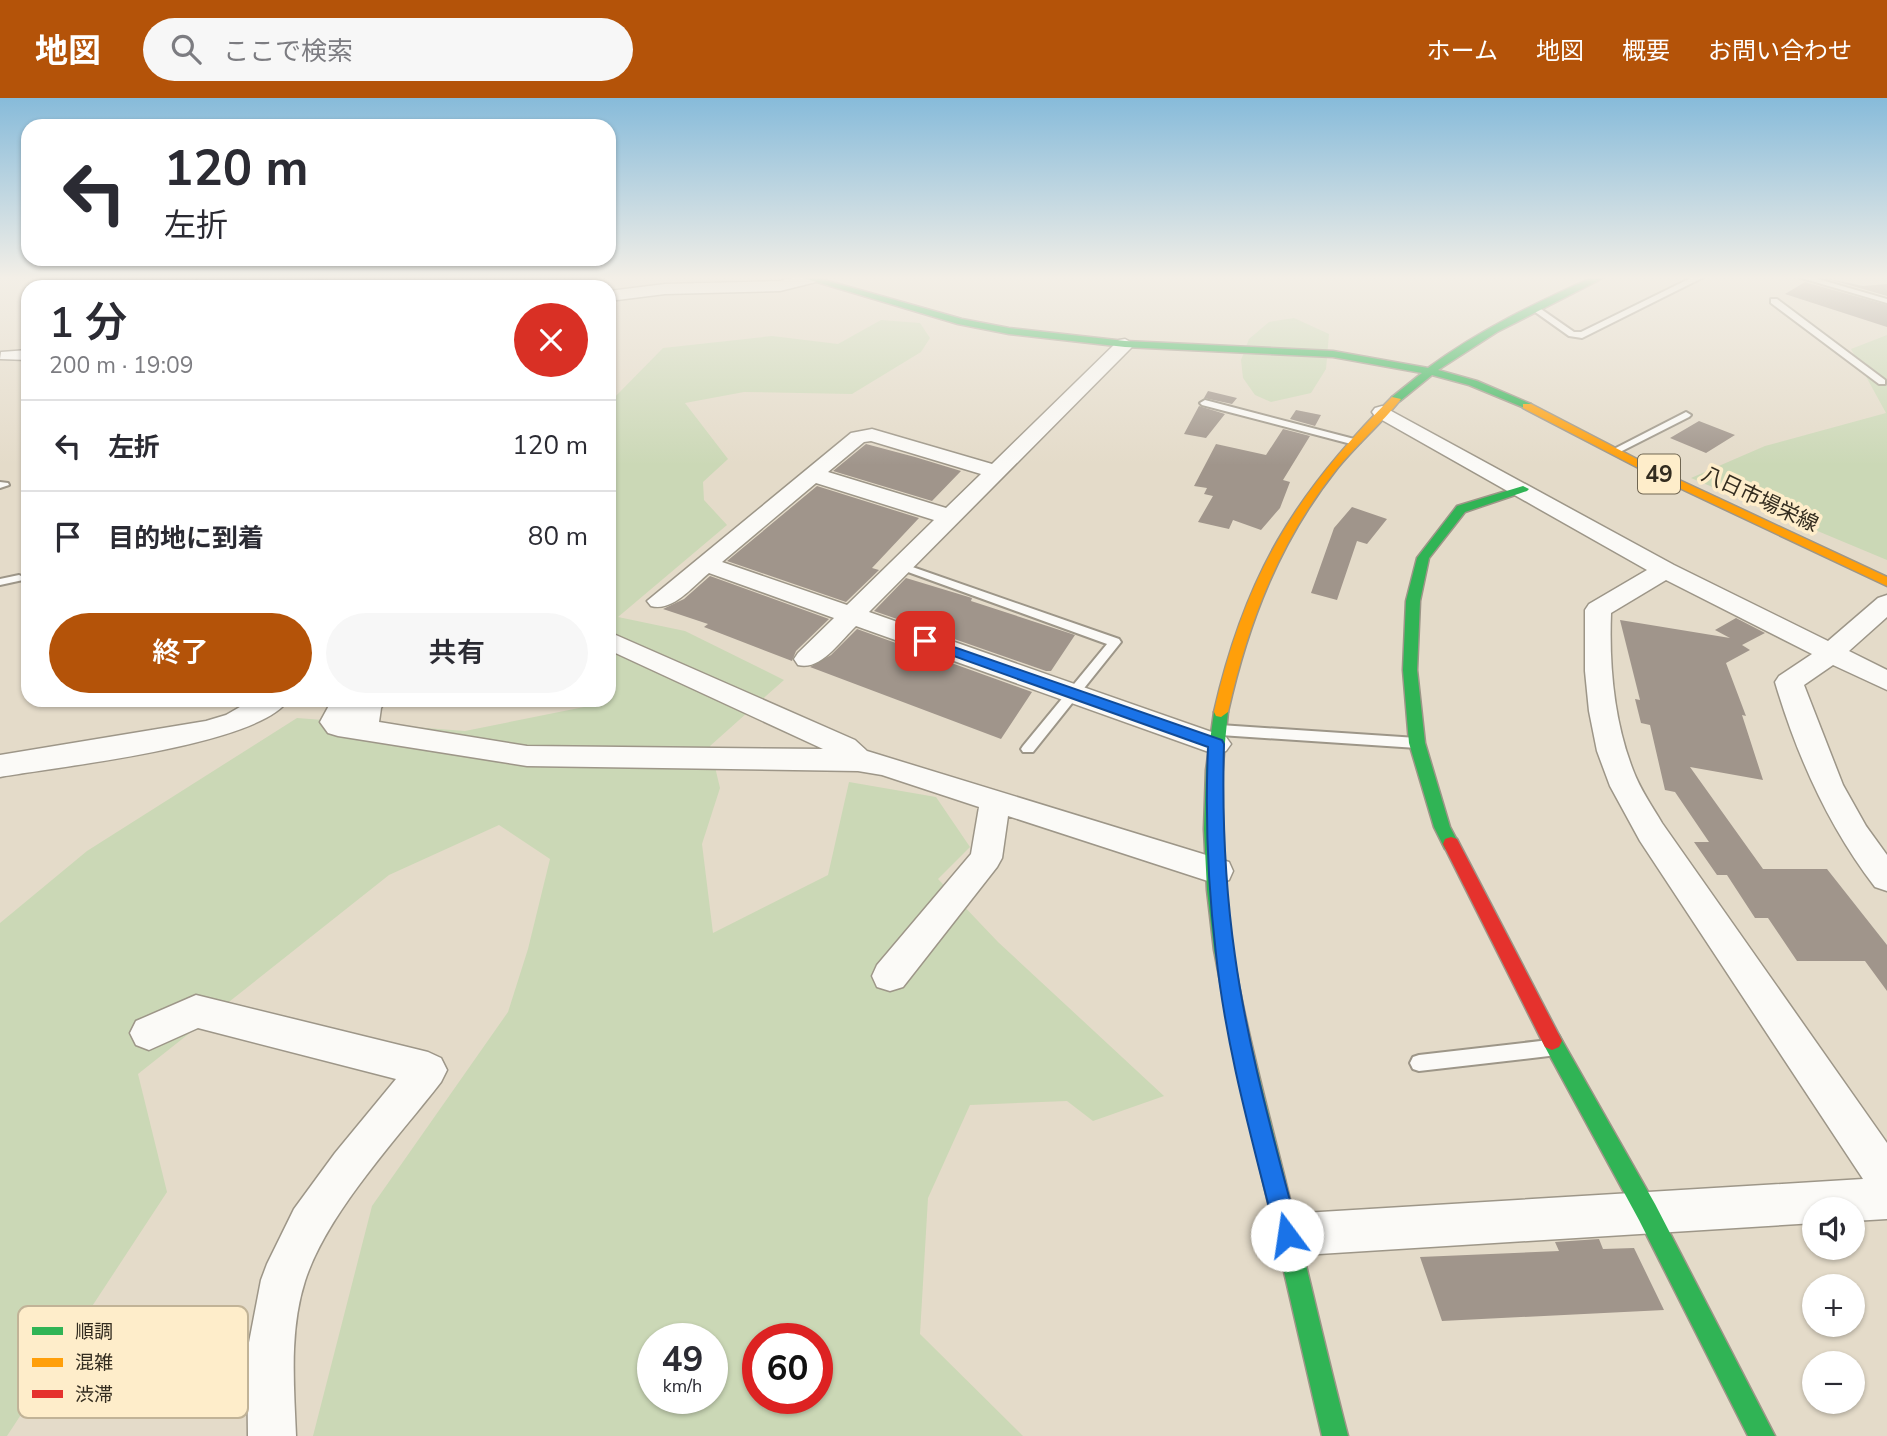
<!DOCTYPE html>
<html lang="ja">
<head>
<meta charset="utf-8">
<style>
	:root { --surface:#fff; --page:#f7f7f7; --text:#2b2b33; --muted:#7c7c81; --line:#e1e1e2; --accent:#b45309 }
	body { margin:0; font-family:"Nunito Sans","Noto Sans JP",sans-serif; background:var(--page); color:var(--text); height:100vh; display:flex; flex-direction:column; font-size:26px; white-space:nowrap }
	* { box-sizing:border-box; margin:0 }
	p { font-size:23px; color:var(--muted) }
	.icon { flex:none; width:38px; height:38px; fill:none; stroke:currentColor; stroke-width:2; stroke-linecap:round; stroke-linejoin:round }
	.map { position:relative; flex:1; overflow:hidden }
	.sheet { position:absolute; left:21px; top:182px; width:595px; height:427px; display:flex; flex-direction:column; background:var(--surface); border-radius:21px; box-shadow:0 2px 5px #0004 }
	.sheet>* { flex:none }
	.guide { position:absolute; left:21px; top:21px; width:595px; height:147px; border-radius:21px; box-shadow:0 2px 5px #0004; background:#fff; color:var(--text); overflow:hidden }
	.controls { position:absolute; left:1802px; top:1099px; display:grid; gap:14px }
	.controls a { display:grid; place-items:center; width:63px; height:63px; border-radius:50%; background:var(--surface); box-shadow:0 2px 5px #0004; font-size:35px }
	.speed { position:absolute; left:637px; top:1225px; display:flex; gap:14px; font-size:35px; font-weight:700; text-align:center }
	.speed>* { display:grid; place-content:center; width:91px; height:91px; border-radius:50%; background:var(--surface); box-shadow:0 2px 5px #0004; line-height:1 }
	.speed small { font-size:18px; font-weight:400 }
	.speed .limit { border:10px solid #d22; background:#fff; color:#111 }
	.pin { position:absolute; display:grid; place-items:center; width:60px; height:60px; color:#fff; margin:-30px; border-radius:14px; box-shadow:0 4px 10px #0006 }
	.me { position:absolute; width:77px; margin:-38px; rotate:346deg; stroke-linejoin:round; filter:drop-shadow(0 0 5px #0008) }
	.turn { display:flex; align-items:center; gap:24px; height:147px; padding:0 28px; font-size:32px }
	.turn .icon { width:91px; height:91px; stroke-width:2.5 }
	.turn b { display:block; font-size:49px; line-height:60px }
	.round { display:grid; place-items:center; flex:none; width:74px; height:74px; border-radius:37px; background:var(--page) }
	.head { display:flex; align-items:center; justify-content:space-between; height:119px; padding:0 28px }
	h1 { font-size:42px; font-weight:600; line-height:52px }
	.cta { display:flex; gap:14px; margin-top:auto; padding:14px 28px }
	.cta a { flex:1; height:80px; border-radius:42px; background:var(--accent); color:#fff; font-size:28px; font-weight:600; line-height:80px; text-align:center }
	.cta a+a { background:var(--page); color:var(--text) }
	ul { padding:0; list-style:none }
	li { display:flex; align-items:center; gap:21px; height:91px; padding:0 28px; border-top:2px solid var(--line) }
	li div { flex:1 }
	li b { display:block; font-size:26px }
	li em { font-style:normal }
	header { display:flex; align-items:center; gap:42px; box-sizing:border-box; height:98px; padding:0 35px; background:var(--accent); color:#fff }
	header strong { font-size:33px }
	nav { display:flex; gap:38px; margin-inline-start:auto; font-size:24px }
	.search { width:490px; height:63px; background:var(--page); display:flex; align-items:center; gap:18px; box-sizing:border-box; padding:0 24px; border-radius:38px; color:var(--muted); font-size:26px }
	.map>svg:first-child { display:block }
</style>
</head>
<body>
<header>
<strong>地図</strong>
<div class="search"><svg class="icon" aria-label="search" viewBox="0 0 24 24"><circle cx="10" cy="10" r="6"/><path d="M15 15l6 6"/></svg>ここで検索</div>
<nav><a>ホーム</a><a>地図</a><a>概要</a><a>お問い合わせ</a></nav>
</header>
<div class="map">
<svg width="1887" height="1338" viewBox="0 0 1887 1338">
	<rect width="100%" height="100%" fill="#e4dbc9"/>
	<!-- green -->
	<path fill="#cbd8b6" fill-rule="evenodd" d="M 1294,220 L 1329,236 L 1326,271 L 1311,295 L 1271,304 L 1255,297 L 1243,280 L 1241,262 L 1249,241 L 1269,224 Z
		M 881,222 L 920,225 L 930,240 L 921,254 L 852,296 L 744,294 L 685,305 L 728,361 L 703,384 L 704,402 L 727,427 L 618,519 L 685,533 L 784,582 L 710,648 L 720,690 L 702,746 L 713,835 L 828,777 L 849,684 L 936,699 L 970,749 L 938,781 L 998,844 L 1164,998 L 1093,1023 L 1067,1003 L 970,1007 L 928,1100 L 920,1236 L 1023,1338 L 313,1338 L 372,1108 L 508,914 L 528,851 L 550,761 L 499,727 L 389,777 L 138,976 L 167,1094 L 7,1338 L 0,1338 L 0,825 L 87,753 L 297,620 L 465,633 L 584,609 L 564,602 L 609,602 L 609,305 L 663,250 L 772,238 L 838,246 ZM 653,1241 L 712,1241 L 712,1300 L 653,1300 ZM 758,1241 L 817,1241 L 817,1300 L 758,1300 Z
		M 1887,237 L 1887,462 L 1691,380 L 1765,348 L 1886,315 L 1851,251 Z"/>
	<!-- building -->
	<path fill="#a0958b" d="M 1821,179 L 1863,188 L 1887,186 L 1887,198 Z
		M 1805,184 L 1887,207 L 1887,229 L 1785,196 Z
		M 1208,293 L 1237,300 L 1232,306 L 1204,300 Z
		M 1199,308 L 1225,316 L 1206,340 L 1184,336 Z
		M 1296,312 L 1321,317 L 1315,328 L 1290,321 Z
		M 1699,323 L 1735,337 L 1706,355 L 1670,340 Z
		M 1283,331 L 1310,338 L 1283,382 L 1290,384 L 1280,410 L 1261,432 L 1233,422 L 1229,431 L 1198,424 L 1213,398 L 1204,396 L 1207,390 L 1194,388 L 1216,346 L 1266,357 Z
		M 866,346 L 915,359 L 961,373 L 932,403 L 833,373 Z
		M 817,388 L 919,420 L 872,470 L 879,472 L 846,504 L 727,463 Z
		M 1352,409 L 1387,421 L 1367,446 L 1357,443 L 1337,502 L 1311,495 L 1334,430 Z
		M 710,478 L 829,521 L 796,553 L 792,563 L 704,529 L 708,526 L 663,511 L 684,501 Z
		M 906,480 L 972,500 L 971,503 L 1075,537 L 1051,573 L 1046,573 L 874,513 Z
		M 1736,520 L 1765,535 L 1742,547 L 1750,552 L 1726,565 L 1746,618 L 1742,617 L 1763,682 L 1690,669 L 1763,771 L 1827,771 L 1887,847 L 1887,893 L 1865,863 L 1797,863 L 1768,820 L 1755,820 L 1727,777 L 1717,777 L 1694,744 L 1709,744 L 1675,694 L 1665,692 L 1650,627 L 1641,625 L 1635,601 L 1640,602 L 1620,522 L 1730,540 L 1715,532 Z
		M 857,531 L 1032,594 L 1001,641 L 810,569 L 831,557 Z
		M 1599,1141 L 1603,1151 L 1634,1150 L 1664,1212 L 1442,1223 L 1420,1159 L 1559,1153 L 1555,1144 Z"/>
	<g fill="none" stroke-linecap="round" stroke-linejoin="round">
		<!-- lane casing -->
		<g stroke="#9d9688" stroke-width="4">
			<path id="lane" d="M 1693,179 L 1704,179 L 1582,240 L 1569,238 L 1531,211 L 1538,209 L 1574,234 L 1581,234 Z
				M 1798,179 L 1811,179 L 1887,201 L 1887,205 Z
				M 1771,201 L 1777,201 L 1885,282 L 1885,286 L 1879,286 L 1771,205 Z
				M 1205,302 L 1358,342 L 1360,344 L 1355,347 L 1202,307 L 1200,305 Z
				M 1686,314 L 1691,317 L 1689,319 L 1618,355 L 1610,353 Z
				M 0,384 L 8,385 L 9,387 L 0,390 Z
				M 901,465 L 1119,541 L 1121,544 L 1033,654 L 1023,654 L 1021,651 L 1023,648 L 1107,546 L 897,470 L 897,466 Z
				M 19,477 L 25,480 L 23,482 L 0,487 L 0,481 Z
				M 1220,627 L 1417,640 L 1424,645 L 1417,650 L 1220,637 L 1213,632 Z
				M 1549,942 L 1555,944 L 1558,950 L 1555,956 L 1549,958 L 1419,973 L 1413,971 L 1410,965 L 1413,959 L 1419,957 Z"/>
		</g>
		<!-- street casing -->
		<g stroke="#9d9688" stroke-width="3">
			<path id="street" d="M 201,179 C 225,179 330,176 343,189 L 281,189 L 219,183 L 207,189 L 187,189 Z
				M 796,179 L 818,181 L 816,184 L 780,193 L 665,196 L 609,203 L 609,193 L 665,186 L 780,183 Z
				M 1125,241 L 1134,246 L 1131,250 L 869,514 L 1226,639 L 1231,646 L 1226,653 L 1216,656 L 1206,653 L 856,528 C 840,543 821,573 798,567 L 794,561 L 798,555 L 834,520 L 709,475 C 693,488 673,514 651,508 L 647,503 L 851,335 L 872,331 L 992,366 L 1119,242 ZM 871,343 L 981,376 L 946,410 L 828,374 L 864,344 ZM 816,385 L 934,422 L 847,507 L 722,464 Z
				M 28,252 L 28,262 L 0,261 L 1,254 Z
				M 1382,308 L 1674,467 L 1828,543 L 1878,500 L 1887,497 L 1887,519 L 1849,553 L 1887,572 L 1887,592 L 1833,567 L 1804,587 L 1843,687 L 1866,728 L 1887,757 L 1887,793 L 1875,789 C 1828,728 1797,658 1775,584 L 1779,578 L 1812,556 L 1666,482 L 1611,515 C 1609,568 1614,623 1633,672 C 1640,691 1652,708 1662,725 L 1887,1045 L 1887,1121 L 1853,1123 L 1853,1111 L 1815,1111 L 1815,1125 L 1287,1158 L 1272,1152 L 1266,1137 L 1272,1122 L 1287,1116 L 1863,1081 L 1640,743 L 1610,688 L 1597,653 L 1589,613 L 1585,573 L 1585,512 L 1589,506 L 1647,472 L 1375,318 L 1372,314 L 1375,310 Z
				M 609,534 L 855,642 L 867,653 L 1229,764 L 1233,773 L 1229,782 L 1217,786 L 1008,718 L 1002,760 L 997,769 L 903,889 L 890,893 L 877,889 L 872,878 L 877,867 L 971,756 L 979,709 L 882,677 L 858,673 L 527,668 L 338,638 L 328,635 L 320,624 L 332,602 L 386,602 L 381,610 L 379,624 L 527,648 L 823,651 L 609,552 Z
				M 252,602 L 288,602 C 260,647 56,669 0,679 L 0,657 L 206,623 L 226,617 Z
				M 196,897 L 428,954 L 441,960 L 447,972 L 441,984 C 397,1041 327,1115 305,1183 C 289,1233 294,1287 296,1338 L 248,1338 L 247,1255 L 261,1182 L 267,1166 L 294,1111 L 335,1055 L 396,981 L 198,930 L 149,952 L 136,947 L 130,935 L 136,923 Z"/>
		</g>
		<!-- fast casing -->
		<g stroke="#9d9688" stroke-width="3">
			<path id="fast" d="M 800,179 L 814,179 L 962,221 L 1009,230 L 1125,243 L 1333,253 L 1428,270 C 1479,232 1536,205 1593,179 L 1605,179 L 1497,234 L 1438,272 L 1477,283 L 1531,306 L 1531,310 L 1527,311 L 1469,287 L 1432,277 L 1400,303 L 1392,303 L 1392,299 L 1422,275 L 1333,259 L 1125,249 L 1009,236 L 958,226 Z
				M 1523,388 L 1529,391 L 1527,393 L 1465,414 L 1429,460 L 1420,503 L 1417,572 L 1425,645 L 1450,729 L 1459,746 L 1457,751 L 1445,751 L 1434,729 L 1409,645 L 1403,572 L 1406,503 L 1417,460 L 1457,408 Z
				M 1221,609 L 1228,614 C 1224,653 1220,691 1221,730 C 1223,851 1257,969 1286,1085 C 1307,1169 1326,1254 1348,1338 L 1322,1338 L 1237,971 L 1214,852 L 1207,792 L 1204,731 L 1206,672 L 1214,614 Z
				M 1552,934 L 1559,937 L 1655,1106 L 1775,1338 L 1748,1338 L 1639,1122 L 1545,949 L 1542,943 L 1545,937 Z"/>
		</g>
		<!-- slow casing -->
		<g stroke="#9d9688" stroke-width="3">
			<path id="slow" d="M 1392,299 L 1401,301 C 1381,326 1356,347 1336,372 C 1279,444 1248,525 1228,614 L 1221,619 L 1216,618 L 1214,614 C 1245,478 1294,397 1392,299 Z
				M 1523,306 L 1531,306 L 1660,373 L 1887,479 L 1887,488 L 1652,377 L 1523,310 Z"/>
		</g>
		<!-- jam casing -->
		<g stroke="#9d9688" stroke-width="3">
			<path id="jam" d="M 1451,739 L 1457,741 L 1559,937 L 1562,943 L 1559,949 L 1552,952 L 1545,949 L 1443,746 L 1445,741 Z"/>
		</g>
		<!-- lane -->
		<use href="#lane" fill="#fbfaf7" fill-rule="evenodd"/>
		<!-- street -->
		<use href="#street" fill="#fbfaf7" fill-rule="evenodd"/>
		<!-- fast -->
		<use href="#fast" fill="#30b455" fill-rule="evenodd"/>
		<!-- slow -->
		<use href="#slow" fill="#ff9f0a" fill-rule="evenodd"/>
		<!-- jam -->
		<use href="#jam" fill="#e5322d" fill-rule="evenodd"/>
	</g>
	<!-- sky -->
	<linearGradient id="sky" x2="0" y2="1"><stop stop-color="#87bbda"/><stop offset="0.49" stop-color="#f3efe7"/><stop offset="1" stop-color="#f3efe7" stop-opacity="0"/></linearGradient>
	<rect width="1887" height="367" fill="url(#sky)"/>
	<!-- route -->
	<path fill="#1a73e8" stroke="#114b97" stroke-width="2" d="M 925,539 L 1222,642 L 1224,646 C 1222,716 1225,788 1235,858 C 1248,952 1275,1045 1299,1137 L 1295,1145 L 1287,1149 L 1279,1145 L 1276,1137 C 1253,1045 1226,951 1216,856 C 1208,788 1205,718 1208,649 L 920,546 L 918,543 Z"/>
	<g text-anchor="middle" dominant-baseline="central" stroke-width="7" stroke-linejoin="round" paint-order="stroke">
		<!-- far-street labels -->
		<g font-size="21" fill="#332c1f" stroke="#feedca">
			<text transform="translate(1760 401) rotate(25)">八日市場栄線</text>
		</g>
		<!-- shield labels -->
		<rect fill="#feedca" stroke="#706652" stroke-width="2" x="1638" y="356.5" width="42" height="39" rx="5"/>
		<g font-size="23" font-weight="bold" fill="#332c1f">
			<text x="1659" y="376">49</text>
		</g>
	</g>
	<!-- legend -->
	<rect x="18" y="1208" width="230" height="112" rx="10" fill="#feedca" stroke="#c1b397" stroke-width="2"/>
	<rect x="32" y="1229" width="31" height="8" fill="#30b455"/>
	<rect x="32" y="1260" width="31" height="9" fill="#ff9f0a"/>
	<rect x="32" y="1292" width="31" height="8" fill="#e5322d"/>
	<g font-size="19" fill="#332c1f">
		<text x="75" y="1240">順調</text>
		<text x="75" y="1271">混雑</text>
		<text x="75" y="1303">渋滞</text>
	</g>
</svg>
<div class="controls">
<a><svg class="icon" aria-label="sound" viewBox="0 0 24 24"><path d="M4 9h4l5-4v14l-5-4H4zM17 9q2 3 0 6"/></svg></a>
<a>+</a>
<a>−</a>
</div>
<div class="speed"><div>49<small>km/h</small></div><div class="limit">60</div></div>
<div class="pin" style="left:925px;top:543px;background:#d93025"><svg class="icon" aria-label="arrive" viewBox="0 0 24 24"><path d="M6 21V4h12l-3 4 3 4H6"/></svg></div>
<svg class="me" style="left:1287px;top:1137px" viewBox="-20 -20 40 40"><circle r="19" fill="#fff"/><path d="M0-13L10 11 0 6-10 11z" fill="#1a73e8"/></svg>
<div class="guide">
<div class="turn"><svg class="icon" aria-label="left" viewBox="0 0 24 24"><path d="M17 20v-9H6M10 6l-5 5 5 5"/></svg><div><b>120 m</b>左折</div></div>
</div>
<section class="sheet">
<div class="head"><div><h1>1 分</h1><p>200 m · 19:09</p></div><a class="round" style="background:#d93025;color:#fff"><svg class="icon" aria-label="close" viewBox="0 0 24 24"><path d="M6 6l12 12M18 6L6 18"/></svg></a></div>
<ul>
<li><svg class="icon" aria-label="left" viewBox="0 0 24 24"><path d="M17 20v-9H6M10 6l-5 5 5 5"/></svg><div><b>左折</b></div><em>120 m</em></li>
<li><svg class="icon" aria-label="arrive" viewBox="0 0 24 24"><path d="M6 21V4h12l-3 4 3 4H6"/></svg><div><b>目的地に到着</b></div><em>80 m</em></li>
</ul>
<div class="cta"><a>終了</a><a>共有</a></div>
</section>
</div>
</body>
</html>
